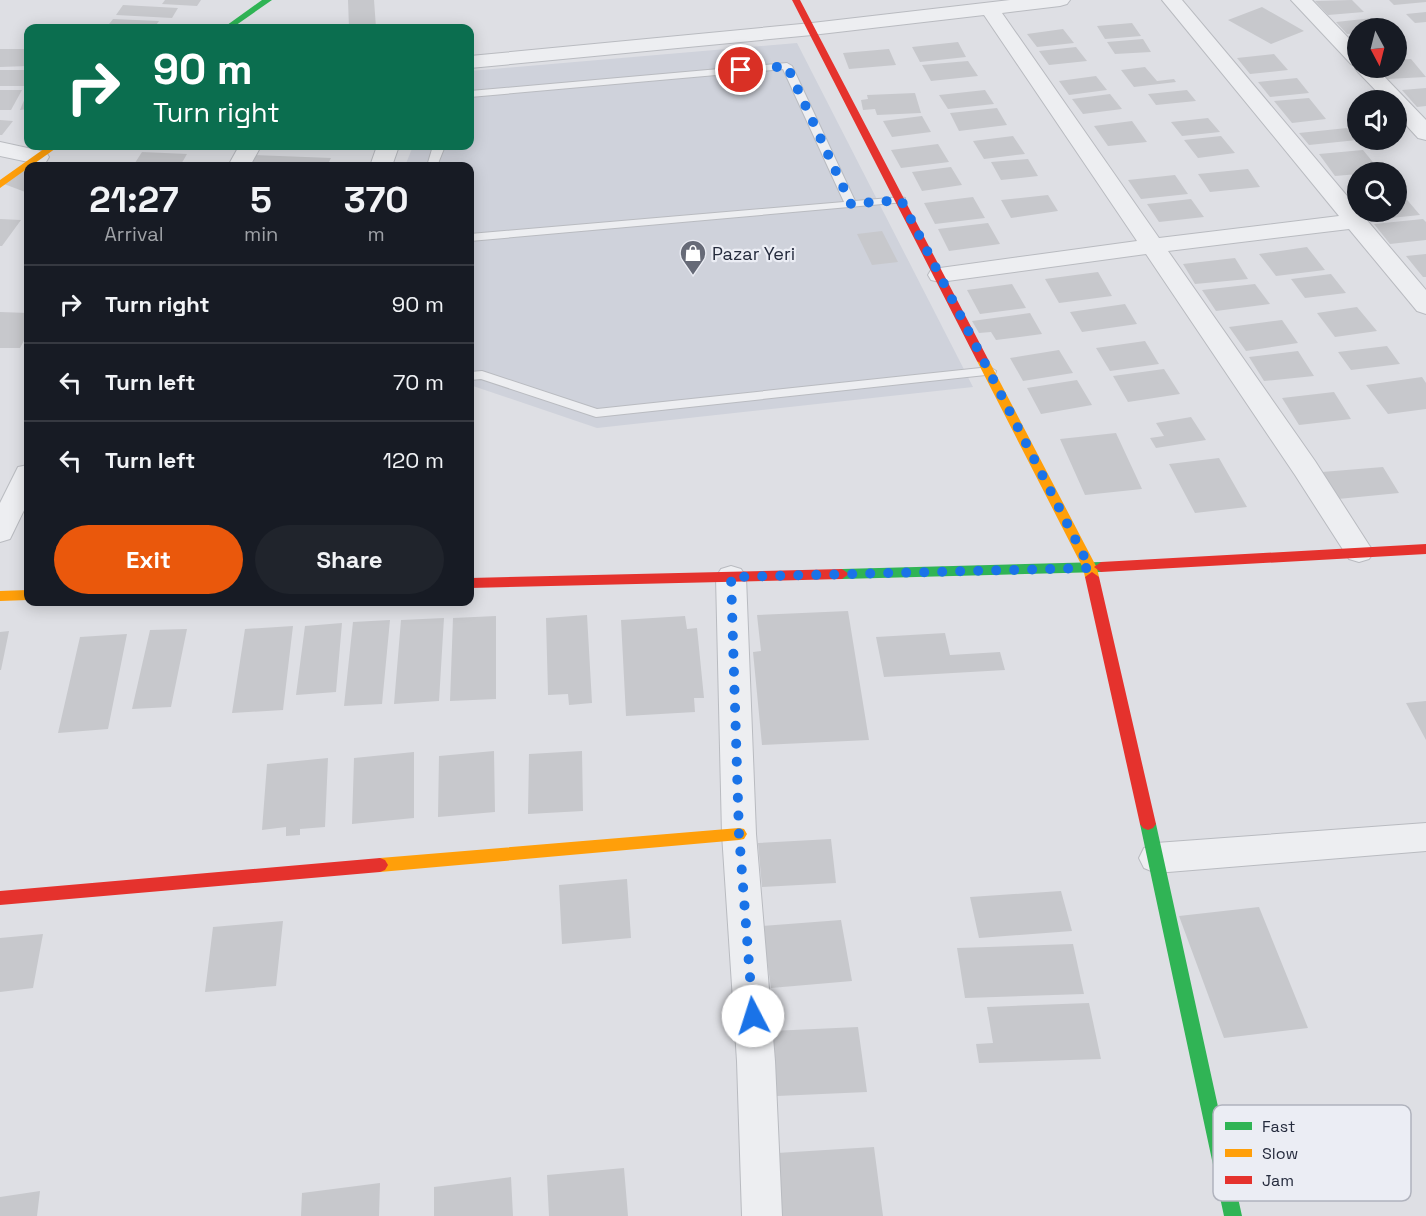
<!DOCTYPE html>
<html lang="en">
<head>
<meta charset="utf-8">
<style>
	:root { --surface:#171b24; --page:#20242c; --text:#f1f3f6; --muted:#9ea1a6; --line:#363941; --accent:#ea580c }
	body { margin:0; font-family:"Space Grotesk",sans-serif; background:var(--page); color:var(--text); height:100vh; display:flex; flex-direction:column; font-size:22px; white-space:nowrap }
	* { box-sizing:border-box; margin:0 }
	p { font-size:20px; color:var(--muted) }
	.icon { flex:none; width:33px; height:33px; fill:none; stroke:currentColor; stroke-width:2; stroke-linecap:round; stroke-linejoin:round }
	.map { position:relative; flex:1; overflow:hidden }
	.sheet { position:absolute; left:24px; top:162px; width:450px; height:444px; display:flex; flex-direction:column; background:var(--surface); border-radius:12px; box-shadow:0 3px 15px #0003 }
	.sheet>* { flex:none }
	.hud { position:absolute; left:24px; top:24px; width:450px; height:126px; border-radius:12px; box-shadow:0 3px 15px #0003; background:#0b6e4f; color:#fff; overflow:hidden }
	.needle { width:39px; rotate:173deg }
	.buttons { position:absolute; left:1347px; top:18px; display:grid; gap:12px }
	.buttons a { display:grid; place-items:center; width:60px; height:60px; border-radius:50%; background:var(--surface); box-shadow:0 3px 15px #0003; font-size:30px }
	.pin { position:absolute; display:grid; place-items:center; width:51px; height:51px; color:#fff; margin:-26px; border:3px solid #fff; border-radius:50%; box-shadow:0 2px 6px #0007 }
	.me { position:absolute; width:66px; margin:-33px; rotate:355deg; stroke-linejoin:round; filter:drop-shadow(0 0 4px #0008) }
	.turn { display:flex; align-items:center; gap:21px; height:126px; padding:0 30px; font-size:27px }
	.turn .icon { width:78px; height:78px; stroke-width:2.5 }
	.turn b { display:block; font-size:42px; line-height:51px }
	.eta { display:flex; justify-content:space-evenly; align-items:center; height:102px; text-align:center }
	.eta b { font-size:36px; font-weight:700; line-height:42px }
	.cta { display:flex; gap:12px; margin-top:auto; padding:12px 30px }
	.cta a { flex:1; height:69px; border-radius:36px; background:var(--accent); color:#fff; font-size:24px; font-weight:700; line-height:69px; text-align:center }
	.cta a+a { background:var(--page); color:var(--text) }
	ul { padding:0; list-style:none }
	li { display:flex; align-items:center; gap:18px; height:78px; padding:0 30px; border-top:2px solid var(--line) }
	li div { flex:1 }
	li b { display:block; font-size:22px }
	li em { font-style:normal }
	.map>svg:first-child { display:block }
</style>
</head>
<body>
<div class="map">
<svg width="1426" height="1216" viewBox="0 0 1426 1216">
	<rect width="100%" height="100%" fill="#dedfe4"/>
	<!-- built -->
	<path fill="#cfd2db" d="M 797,43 L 973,387 L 597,428 L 470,385 L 470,166 L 405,166 L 413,146 L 470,146 L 470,71 Z"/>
	<!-- building -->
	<path fill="#c7c8cc" d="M 165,0 L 201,0 L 197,6 L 162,4 Z
		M 348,0 L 374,0 L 376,28 L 349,28 Z
		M 1352,0 L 1364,12 L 1328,15 L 1315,1 Z
		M 1389,0 L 1426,0 L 1426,2 L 1394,5 Z
		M 123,5 L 178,8 L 172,18 L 116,15 Z
		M 1262,7 L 1304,31 L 1271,44 L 1228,20 Z
		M 1426,12 L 1426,22 L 1415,23 L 1406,14 Z
		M 1373,18 L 1383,28 L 1358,28 L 1358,33 L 1347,34 L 1336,22 Z
		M 113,19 L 159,21 L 154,28 L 106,28 Z
		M 1132,23 L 1141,36 L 1105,39 L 1097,26 Z
		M 281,24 L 280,28 L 254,28 L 254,25 Z
		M 1063,29 L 1074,43 L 1037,47 L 1027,34 Z
		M 1143,39 L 1151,52 L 1115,54 L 1107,42 Z
		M 958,42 L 966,57 L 920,62 L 912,47 Z
		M 1076,47 L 1087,61 L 1049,65 L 1039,51 Z
		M 0,49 L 28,49 L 28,66 L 0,67 Z
		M 889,49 L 896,65 L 849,69 L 843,53 Z
		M 1274,54 L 1288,70 L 1250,74 L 1237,58 Z
		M 1411,59 L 1426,77 L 1387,79 L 1378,68 L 1396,68 L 1396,60 Z
		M 968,61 L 978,76 L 931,81 L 922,65 Z
		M 1145,67 L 1157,81 L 1174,79 L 1176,82 L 1134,87 L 1121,70 Z
		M 0,70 L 28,70 L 28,79 L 24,86 L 0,86 Z
		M 1096,76 L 1107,90 L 1069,95 L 1059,81 Z
		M 1297,78 L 1309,93 L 1270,97 L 1258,82 Z
		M 1426,88 L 1426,106 L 1417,107 L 1402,90 Z
		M 0,90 L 22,90 L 11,110 L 0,110 Z
		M 985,90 L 994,104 L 948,109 L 939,95 Z
		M 1187,90 L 1196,101 L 1156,105 L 1148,94 Z
		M 27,93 L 28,93 L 28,109 L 20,110 Z
		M 915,93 L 921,113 L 877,115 L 875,109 L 863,110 L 861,100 L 868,99 L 867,95 Z
		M 1110,94 L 1122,109 L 1083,114 L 1072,99 Z
		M 1309,98 L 1326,119 L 1292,123 L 1274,101 Z
		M 997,108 L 1007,125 L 959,131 L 950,113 Z
		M 922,116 L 931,132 L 892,137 L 883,121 Z
		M 1208,118 L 1220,132 L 1182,136 L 1171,122 Z
		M 0,120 L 13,121 L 2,135 L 0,135 Z
		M 1132,121 L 1147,142 L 1108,146 L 1094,126 Z
		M 1347,128 L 1357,140 L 1309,145 L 1299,133 Z
		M 1013,136 L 1025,154 L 984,159 L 973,141 Z
		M 1221,136 L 1235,153 L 1198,158 L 1184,140 Z
		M 938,144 L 949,162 L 901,168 L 891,150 Z
		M 145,146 L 194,146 L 191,149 L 144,148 Z
		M 1363,150 L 1381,172 L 1335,176 L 1319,154 Z
		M 142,152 L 187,154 L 180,166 L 133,166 Z
		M 253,155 L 331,158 L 327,166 L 247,166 Z
		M 1028,159 L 1038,176 L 1001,180 L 991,162 Z
		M 951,167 L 962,185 L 922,191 L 912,172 Z
		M 28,168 L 28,193 L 4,184 Z
		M 1248,169 L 1260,187 L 1210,192 L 1198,174 Z
		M 1175,175 L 1188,194 L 1141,199 L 1128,180 Z
		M 1048,195 L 1058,211 L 1011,218 L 1001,200 Z
		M 1396,195 L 1403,195 L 1420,215 L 1371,220 L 1365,212 L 1396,212 Z
		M 973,197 L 985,218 L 935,224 L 924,203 Z
		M 1191,199 L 1204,217 L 1159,222 L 1147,204 Z
		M 0,219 L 21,220 L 2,246 L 0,246 Z
		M 1423,219 L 1426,222 L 1426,240 L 1390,244 L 1374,224 Z
		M 988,223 L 1000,244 L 949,251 L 938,229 Z
		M 882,231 L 898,262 L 872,265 L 857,234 Z
		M 1307,247 L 1325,270 L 1276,276 L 1259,254 Z
		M 1426,254 L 1426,277 L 1423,277 L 1406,256 Z
		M 1235,258 L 1248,279 L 1195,284 L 1183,264 Z
		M 1098,272 L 1112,296 L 1059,303 L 1045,279 Z
		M 1331,274 L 1346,293 L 1305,298 L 1291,279 Z
		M 1012,284 L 1026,308 L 980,314 L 967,290 Z
		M 1255,284 L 1270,304 L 1216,311 L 1202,290 Z
		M 1125,304 L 1137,324 L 1082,332 L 1070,312 Z
		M 1357,307 L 1377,331 L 1335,337 L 1317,313 Z
		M 0,312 L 28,313 L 28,333 L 20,348 L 0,348 Z
		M 1030,313 L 1042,334 L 996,340 L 991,332 L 979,333 L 972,321 Z
		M 1282,320 L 1298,343 L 1246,351 L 1229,327 Z
		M 1145,341 L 1159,364 L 1110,371 L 1096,348 Z
		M 1387,346 L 1400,364 L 1351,370 L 1338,352 Z
		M 1059,350 L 1073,373 L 1023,381 L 1010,358 Z
		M 1298,351 L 1314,376 L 1264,381 L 1249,357 Z
		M 1164,369 L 1180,394 L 1128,402 L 1113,376 Z
		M 1422,377 L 1426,383 L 1426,409 L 1388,414 L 1366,385 Z
		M 1077,380 L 1092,405 L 1041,414 L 1027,388 Z
		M 1334,392 L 1351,419 L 1299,425 L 1282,398 Z
		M 1191,417 L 1206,440 L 1156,448 L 1150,438 L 1164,436 L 1156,423 Z
		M 1116,433 L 1142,489 L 1085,495 L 1060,439 Z
		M 1219,458 L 1247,507 L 1195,513 L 1169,464 Z
		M 1383,467 L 1399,493 L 1338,499 L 1322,472 Z
		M 848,611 L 869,740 L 762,745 L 753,652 L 761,651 L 757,615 Z
		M 587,615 L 592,703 L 569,705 L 568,694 L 548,695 L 546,618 Z
		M 496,616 L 496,699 L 450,701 L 453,618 Z
		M 685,616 L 687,629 L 697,628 L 704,698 L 694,698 L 695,712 L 626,716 L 621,620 Z
		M 444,618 L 439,701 L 394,704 L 401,620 Z
		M 390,620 L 382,704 L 344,706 L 353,622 Z
		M 342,623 L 336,692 L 296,695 L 305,626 Z
		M 293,626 L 283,710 L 232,713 L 245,629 Z
		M 187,629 L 171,707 L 132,709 L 150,630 Z
		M 9,631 L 1,670 L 0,670 L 0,632 Z
		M 945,633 L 950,655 L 1000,652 L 1005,670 L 884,677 L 876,637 Z
		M 127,634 L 108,729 L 58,733 L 80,637 Z
		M 1426,701 L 1426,740 L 1406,703 Z
		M 494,751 L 495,812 L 438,817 L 439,756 Z
		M 582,751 L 583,811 L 528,814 L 529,754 Z
		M 414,752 L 414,818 L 352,824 L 354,758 Z
		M 328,758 L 325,827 L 300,829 L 300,835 L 286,836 L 286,827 L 262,830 L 267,764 Z
		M 831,839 L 836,883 L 762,887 L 758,843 Z
		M 627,879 L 631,938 L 562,944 L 559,885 Z
		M 1061,891 L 1072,931 L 979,938 L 970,897 Z
		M 1259,907 L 1308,1028 L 1224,1038 L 1179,916 Z
		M 841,920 L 852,981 L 771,988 L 762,926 Z
		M 283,921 L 276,986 L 205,992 L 213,927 Z
		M 43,934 L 33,988 L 0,992 L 0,938 Z
		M 1073,944 L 1084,994 L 965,998 L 957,948 Z
		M 1089,1003 L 1101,1059 L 979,1063 L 976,1044 L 993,1043 L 987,1007 Z
		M 858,1027 L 867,1092 L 777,1096 L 771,1031 Z
		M 874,1147 L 883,1216 L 782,1216 L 777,1153 Z
		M 624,1168 L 628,1216 L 549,1216 L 547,1175 Z
		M 511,1177 L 513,1216 L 434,1216 L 434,1187 Z
		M 380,1183 L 379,1216 L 301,1216 L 302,1193 Z
		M 40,1191 L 37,1216 L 0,1216 L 0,1197 Z"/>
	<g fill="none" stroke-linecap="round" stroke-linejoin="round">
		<!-- lane casing -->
		<g stroke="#b9bbc0" stroke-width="2">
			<path id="lane" d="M 787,63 L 792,66 L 855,201 L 901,197 L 905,198 L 905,202 L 470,241 L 470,234 L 844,202 L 783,69 L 470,97 L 470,91 Z
				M 433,146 L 445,146 L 437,166 L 427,166 Z
				M 990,367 L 996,371 L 995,374 L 596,417 L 481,379 L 470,380 L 470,372 L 482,371 L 597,409 Z"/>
		</g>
		<!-- street casing -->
		<g stroke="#b9bbc0" stroke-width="2">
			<path id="street" d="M 1010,0 L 1070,0 L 1067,4 L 1060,6 L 1002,13 L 1159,238 L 1339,216 L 1162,0 L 1182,0 L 1358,209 L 1358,212 L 1360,212 L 1426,290 L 1426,314 L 1417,311 L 1349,229 L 1168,251 L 1315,461 L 1369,545 L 1374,552 L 1369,559 L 1359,562 L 1349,559 L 1295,475 L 1146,254 L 940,282 L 931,280 L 928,275 L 931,270 L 940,268 L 1137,241 L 984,15 L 812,35 L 470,68 L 470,56 L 812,23 Z
				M 1291,0 L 1312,0 L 1358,48 L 1358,68 L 1376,68 L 1426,120 L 1426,140 L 1418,138 L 1396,114 L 1396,100 L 1385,100 L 1358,72 L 1355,68 L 1356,66 L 1351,64 Z
				M 0,142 L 46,152 L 49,157 L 46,162 L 38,164 L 0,156 Z
				M 239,146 L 261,146 L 250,166 L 228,166 Z
				M 377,146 L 399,146 L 392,166 L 370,166 Z
				M 28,465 L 28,502 L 10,539 L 0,542 L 0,503 L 18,467 Z
				M 731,566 L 741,569 L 746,577 L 756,834 L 775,1061 L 782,1216 L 742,1216 L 737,1061 L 722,834 L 716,577 L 721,569 Z
				M 1426,823 L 1426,851 L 1156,873 L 1144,868 L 1139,858 L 1144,848 L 1156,843 Z"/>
		</g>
		<!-- lane -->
		<use href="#lane" fill="#edeef1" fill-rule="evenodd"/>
		<!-- street -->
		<use href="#street" fill="#edeef1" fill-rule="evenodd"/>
		<!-- fast -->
		<path fill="#30b455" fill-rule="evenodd" d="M 262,0 L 272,0 L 232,28 L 223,28 Z
			M 1101,562 L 1108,567 L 1101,572 L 842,579 L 835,574 L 842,569 Z
			M 1148,818 L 1153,820 L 1156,824 L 1242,1216 L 1224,1216 L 1140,824 L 1143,820 Z"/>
		<!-- slow -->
		<path fill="#ff9f0a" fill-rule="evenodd" d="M 48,146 L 59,146 L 0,188 L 0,180 Z
			M 983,357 L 989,361 L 1097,568 L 1099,577 L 1097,580 L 1092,582 L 1085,577 L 1083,568 L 977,361 Z
			M 28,590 L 28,600 L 0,601 L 0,591 Z
			M 739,828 L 744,829 L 747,834 L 744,839 L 739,840 L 380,872 L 375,870 L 372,865 L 375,860 L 380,858 Z"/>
		<!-- jam -->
		<path fill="#e5322d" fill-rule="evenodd" d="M 792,0 L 800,0 L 989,361 L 987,364 L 983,365 L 977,361 Z
			M 1426,544 L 1426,554 L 1101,572 L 1094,567 L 1101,562 Z
			M 842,569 L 849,574 L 842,579 L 470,588 L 470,578 Z
			M 1092,572 L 1099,577 L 1156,824 L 1153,828 L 1148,830 L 1143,828 L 1140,824 L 1085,577 Z
			M 380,858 L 385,860 L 388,865 L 385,870 L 380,872 L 0,905 L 0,891 Z"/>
	</g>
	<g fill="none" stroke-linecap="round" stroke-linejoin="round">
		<!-- route -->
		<path stroke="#1a73e8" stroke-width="10" stroke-dasharray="0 18" d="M 741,70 L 787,66 L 851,204 L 901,200 L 1090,568 L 731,577 L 739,834 L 753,1016"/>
	</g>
	<!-- icons -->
	<defs>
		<g id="shop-pin" transform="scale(1.35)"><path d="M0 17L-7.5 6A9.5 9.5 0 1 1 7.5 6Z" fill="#666a77" stroke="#ebedf4"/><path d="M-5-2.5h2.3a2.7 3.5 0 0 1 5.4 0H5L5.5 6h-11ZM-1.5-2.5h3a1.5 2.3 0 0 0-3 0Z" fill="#fff"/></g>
	</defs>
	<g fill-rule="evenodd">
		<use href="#shop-pin" x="693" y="253"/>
	</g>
	<g text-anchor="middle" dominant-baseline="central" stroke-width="4.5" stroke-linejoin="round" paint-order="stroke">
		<!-- far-poi labels -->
		<g font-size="18" fill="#252b3d" stroke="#ebedf4" text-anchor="start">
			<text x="712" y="253">Pazar Yeri</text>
		</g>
	</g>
	<!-- legend -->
	<rect x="1213" y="1105" width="198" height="96" rx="9" fill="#ebedf4" stroke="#b0b3bd" stroke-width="1.5"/>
	<rect x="1225" y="1122" width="27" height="8" fill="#30b455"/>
	<rect x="1225" y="1149" width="27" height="8" fill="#ff9f0a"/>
	<rect x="1225" y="1176" width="27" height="8" fill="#e5322d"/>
	<g font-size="16" fill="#252b3d">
		<text x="1262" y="1132">Fast</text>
		<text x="1262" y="1159">Slow</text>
		<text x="1262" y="1186">Jam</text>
	</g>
</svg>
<div class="buttons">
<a><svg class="needle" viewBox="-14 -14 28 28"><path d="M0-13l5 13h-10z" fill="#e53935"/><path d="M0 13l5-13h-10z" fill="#9ea1a6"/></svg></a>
<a><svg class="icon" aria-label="sound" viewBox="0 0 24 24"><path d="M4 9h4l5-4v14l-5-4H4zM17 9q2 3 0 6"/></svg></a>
<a><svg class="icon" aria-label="search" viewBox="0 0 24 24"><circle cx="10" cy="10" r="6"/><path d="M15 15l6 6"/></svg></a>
</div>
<div class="pin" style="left:741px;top:70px;background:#d93025"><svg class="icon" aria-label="arrive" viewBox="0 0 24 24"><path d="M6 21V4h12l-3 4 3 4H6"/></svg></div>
<svg class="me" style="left:753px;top:1016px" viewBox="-20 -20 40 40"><circle r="19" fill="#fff"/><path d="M0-13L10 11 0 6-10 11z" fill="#1a73e8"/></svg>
<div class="hud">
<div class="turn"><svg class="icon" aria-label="right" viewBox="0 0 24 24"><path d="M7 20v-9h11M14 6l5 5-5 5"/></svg><div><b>90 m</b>Turn right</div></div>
</div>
<section class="sheet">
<div class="eta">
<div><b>21:27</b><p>Arrival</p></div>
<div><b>5</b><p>min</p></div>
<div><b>370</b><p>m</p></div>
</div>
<ul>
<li><svg class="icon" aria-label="right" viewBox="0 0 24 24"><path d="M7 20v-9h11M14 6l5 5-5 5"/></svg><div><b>Turn right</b></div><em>90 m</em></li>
<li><svg class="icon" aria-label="left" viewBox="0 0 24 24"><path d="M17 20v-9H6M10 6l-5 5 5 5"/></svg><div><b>Turn left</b></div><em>70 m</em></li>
<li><svg class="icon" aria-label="left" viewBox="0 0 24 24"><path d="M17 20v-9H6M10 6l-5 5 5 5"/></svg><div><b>Turn left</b></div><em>120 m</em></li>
</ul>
<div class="cta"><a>Exit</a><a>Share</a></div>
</section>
</div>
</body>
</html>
